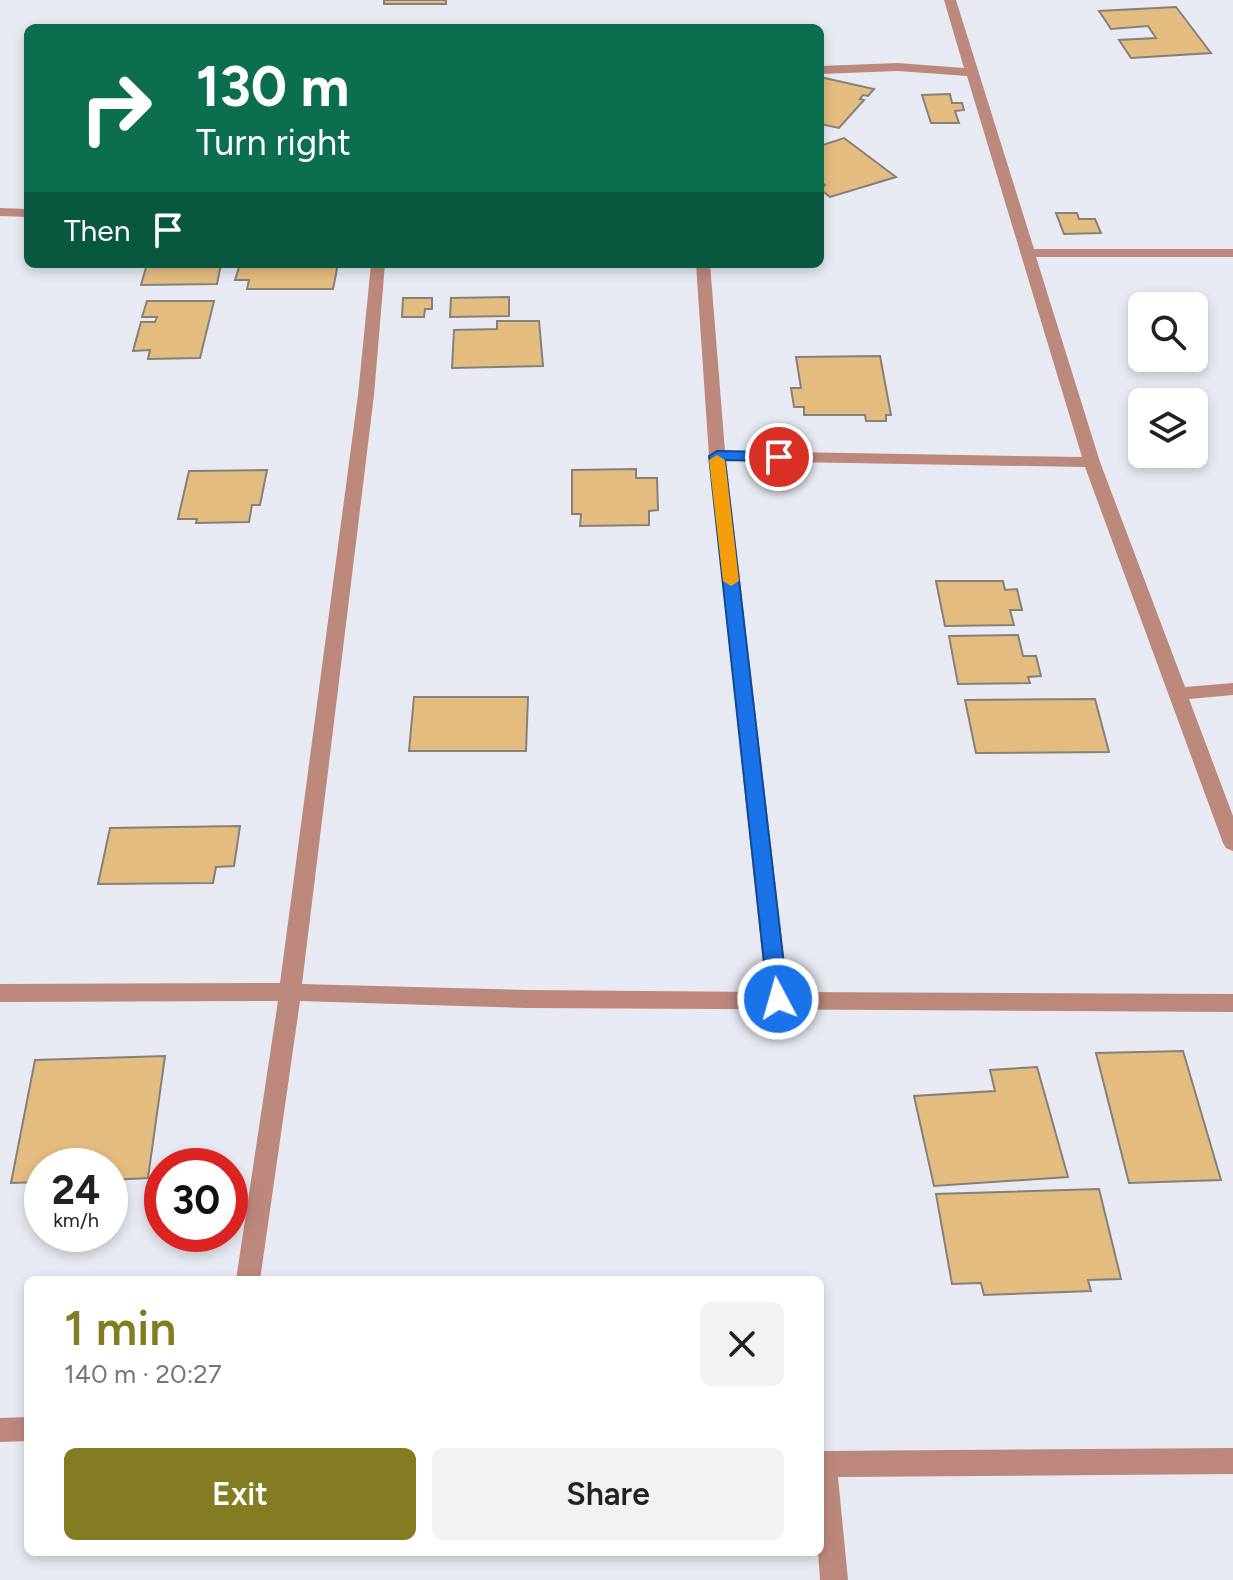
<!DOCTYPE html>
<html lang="en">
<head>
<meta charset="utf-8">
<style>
	:root { --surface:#fff; --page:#f2f2f2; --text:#222; --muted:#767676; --accent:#837c23 }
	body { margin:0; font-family:Figtree,sans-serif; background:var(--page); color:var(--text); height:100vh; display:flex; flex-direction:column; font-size:30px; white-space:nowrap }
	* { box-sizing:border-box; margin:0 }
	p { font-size:26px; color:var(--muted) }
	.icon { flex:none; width:44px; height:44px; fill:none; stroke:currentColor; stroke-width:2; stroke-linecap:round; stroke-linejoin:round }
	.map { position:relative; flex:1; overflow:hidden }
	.panel { position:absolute; left:24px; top:1276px; width:800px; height:280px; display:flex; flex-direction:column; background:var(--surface); border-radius:12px; box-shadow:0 4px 12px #0003 }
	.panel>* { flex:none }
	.hud { position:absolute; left:24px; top:24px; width:800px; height:244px; border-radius:12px; box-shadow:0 4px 12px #0003; background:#0b6e4f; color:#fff; overflow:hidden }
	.controls { position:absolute; left:1128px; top:292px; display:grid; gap:16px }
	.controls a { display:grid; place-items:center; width:80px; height:80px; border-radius:12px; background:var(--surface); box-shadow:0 4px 12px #0003; font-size:40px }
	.speed { position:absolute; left:24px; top:1148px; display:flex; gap:16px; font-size:40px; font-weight:700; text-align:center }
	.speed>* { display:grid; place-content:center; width:104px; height:104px; border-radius:50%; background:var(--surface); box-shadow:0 4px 12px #0003; line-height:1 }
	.speed small { font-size:20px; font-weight:400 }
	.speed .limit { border:12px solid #d22; background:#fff; color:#111 }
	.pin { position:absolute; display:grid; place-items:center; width:68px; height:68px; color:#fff; margin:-34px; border:4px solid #fff; border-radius:50%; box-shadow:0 2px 8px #0007 }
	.me { position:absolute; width:88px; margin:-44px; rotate:354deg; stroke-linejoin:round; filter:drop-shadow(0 0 6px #0008) }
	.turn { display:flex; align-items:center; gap:28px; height:168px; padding:0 40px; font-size:36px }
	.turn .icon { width:104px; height:104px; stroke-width:2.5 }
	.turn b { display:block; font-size:56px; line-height:68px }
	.then { display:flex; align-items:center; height:76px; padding:0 40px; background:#0003; gap:16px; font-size:30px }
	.round { display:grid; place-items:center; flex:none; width:84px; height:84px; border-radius:12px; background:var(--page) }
	.summary { display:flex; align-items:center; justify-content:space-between; height:136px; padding:0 40px }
	h1 { font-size:48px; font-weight:600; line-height:60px; color:var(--accent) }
	.action { display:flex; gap:16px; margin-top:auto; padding:16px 40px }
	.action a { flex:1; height:92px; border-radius:12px; background:var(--accent); color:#fff; font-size:32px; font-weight:600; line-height:92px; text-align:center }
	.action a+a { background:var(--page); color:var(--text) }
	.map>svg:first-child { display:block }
</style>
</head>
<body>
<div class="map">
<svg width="1233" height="1580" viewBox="0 0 1233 1580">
	<rect width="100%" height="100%" fill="#e7eaf2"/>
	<!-- building -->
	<path fill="#e5bc80" stroke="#85807a" stroke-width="2" d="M 384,0 L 446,0 L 446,4 L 384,4 Z
		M 1176,7 L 1211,53 L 1131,58 L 1119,40 L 1156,38 L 1148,26 L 1111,29 L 1099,11 Z
		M 820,77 L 874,89 L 868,96 L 863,95 L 860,99 L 864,100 L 839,128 L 820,124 Z
		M 950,94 L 952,103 L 962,103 L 964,110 L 955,111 L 959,123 L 931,123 L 922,95 Z
		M 844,138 L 896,177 L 830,197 L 820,189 L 825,185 L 820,181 L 820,146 Z
		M 1056,213 L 1077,213 L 1079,219 L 1095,219 L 1101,233 L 1064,234 Z
		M 147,264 L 221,264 L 217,284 L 141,285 Z
		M 240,264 L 338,264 L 333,289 L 247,289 L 249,280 L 235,280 Z
		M 509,297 L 509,316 L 450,317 L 451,298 Z
		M 403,298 L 432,298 L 432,309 L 425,309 L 424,317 L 402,317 Z
		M 147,301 L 214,301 L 200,358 L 148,359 L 150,350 L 133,351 L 141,322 L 155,322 L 157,317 L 142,317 Z
		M 497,321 L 539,321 L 543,366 L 452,368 L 454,330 L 497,329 Z
		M 880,356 L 891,415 L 886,415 L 886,421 L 866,421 L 865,415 L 804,415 L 804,407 L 794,407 L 791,388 L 801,388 L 796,357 Z
		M 636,469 L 636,478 L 657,478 L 658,510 L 649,511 L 649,525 L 580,526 L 581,514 L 572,514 L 572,470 Z
		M 267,470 L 260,505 L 252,505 L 249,522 L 196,523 L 197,519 L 178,519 L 189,471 Z
		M 936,581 L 1003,581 L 1005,590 L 1017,589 L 1022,610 L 1010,610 L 1014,625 L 945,626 Z
		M 1018,635 L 1023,656 L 1036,656 L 1041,676 L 1028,677 L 1030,683 L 958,684 L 949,636 Z
		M 414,697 L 528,697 L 526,751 L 409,751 Z
		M 1095,699 L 1109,752 L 976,753 L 965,700 Z
		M 240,826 L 234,866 L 216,867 L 213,883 L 98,884 L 110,828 Z
		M 1183,1051 L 1221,1180 L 1129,1183 L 1096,1053 Z
		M 165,1056 L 148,1178 L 110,1180 L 110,1166 L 42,1166 L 42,1182 L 11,1183 L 35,1060 Z
		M 1037,1067 L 1068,1177 L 934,1186 L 914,1096 L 995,1091 L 990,1070 Z
		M 1099,1189 L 1121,1279 L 1088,1280 L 1091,1291 L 984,1295 L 981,1283 L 952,1284 L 936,1194 Z"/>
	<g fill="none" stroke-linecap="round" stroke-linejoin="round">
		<!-- minor -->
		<path fill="#bd887c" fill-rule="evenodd" d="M 944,0 L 956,0 L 1034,249 L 1233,249 L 1233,257 L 1036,257 L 1100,462 L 1185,687 L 1233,683 L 1233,695 L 1189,699 L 1233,816 L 1233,851 L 1226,848 L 1223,843 L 1085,467 L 726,461 L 788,992 L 1233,994 L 1233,1012 L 528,1008 L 300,1001 L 260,1280 L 236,1280 L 278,1001 L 0,1002 L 0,984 L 280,983 L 358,395 L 371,264 L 385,264 L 374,395 L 302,984 L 528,990 L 766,992 L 709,456 L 696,264 L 710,264 L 725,451 L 1082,457 L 967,76 L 898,71 L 820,74 L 820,66 L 898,63 L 964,68 Z
			M 0,208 L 28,209 L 28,217 L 0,216 Z
			M 28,1417 L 28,1441 L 0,1442 L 0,1418 Z
			M 1233,1448 L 1233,1474 L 838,1477 L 848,1580 L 820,1580 L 818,1552 L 820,1552 L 820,1451 Z"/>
	</g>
	<!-- route -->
	<path fill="#1a73e8" stroke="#114b97" stroke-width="2" d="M 717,451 L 779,452 L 787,457 L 779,461 L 725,460 L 788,999 L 785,1004 L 771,1004 L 768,999 L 709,456 Z"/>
	<!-- slow -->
	<path fill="#f59e0b" d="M 717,455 L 725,460 L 739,581 L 731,586 L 723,581 L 709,460 Z"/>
</svg>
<div class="controls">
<a><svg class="icon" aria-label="search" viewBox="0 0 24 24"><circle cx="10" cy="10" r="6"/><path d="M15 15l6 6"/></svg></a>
<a><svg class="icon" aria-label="layers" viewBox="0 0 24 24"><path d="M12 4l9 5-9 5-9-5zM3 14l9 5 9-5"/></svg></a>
</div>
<div class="speed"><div>24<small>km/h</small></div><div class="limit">30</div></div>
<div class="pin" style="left:779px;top:457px;background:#d93025"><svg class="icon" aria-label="arrive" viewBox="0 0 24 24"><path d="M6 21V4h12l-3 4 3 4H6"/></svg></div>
<svg class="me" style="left:778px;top:999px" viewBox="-20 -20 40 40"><circle r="17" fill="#1a73e8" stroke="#fff" stroke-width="3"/><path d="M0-11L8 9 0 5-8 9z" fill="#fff"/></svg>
<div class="hud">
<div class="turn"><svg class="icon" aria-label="right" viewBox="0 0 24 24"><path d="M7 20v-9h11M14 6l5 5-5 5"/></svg><div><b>130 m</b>Turn right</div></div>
<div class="then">Then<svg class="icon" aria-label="arrive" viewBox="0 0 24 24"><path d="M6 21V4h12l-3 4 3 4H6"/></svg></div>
</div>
<section class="panel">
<div class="summary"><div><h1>1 min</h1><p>140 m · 20:27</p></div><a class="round"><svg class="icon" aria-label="close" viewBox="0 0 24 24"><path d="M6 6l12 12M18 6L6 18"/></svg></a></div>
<div class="action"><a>Exit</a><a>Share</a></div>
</section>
</div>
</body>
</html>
